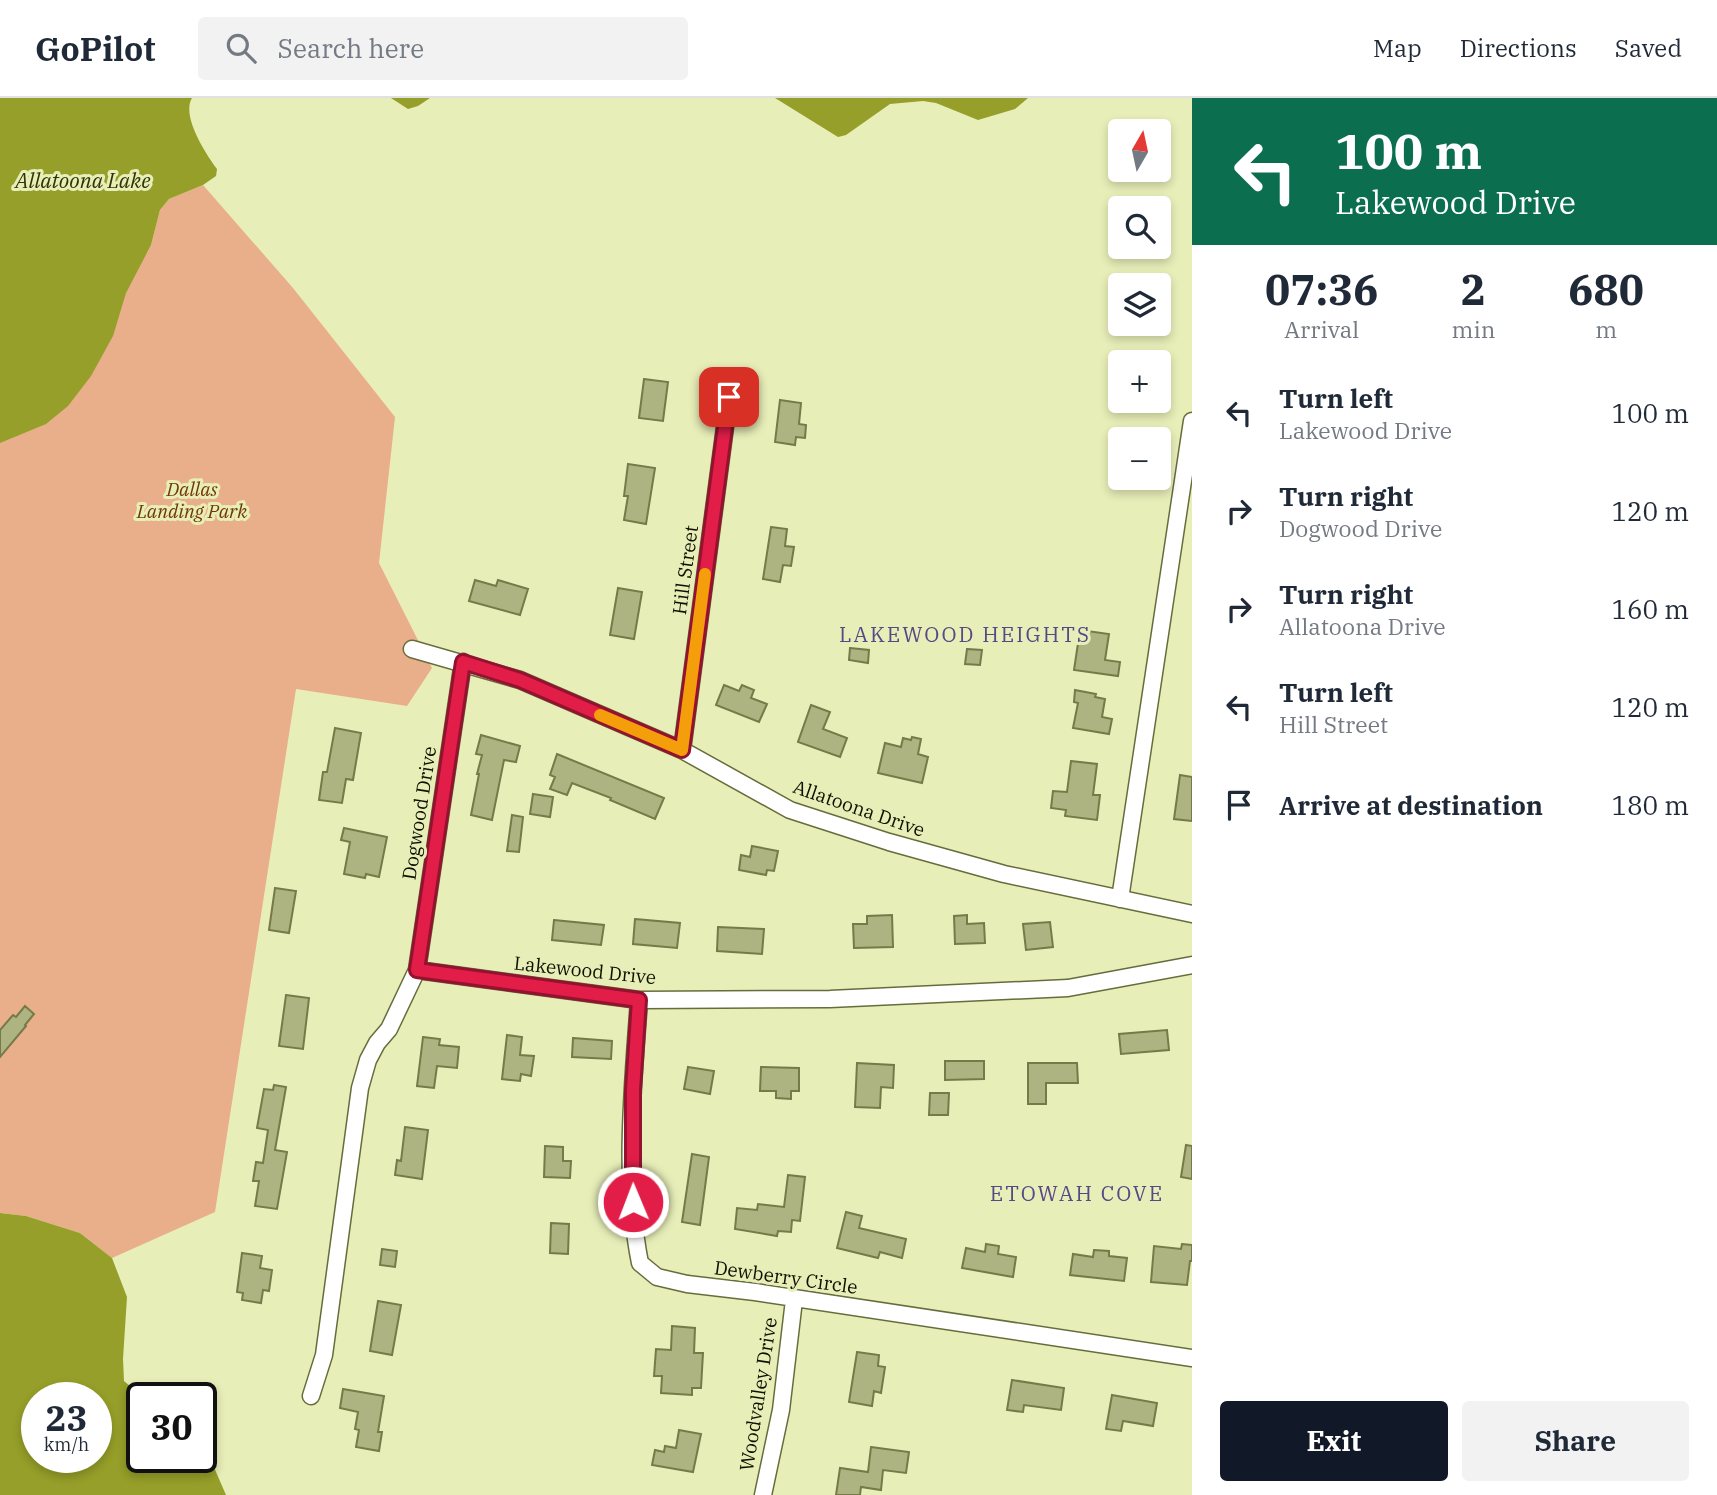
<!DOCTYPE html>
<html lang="en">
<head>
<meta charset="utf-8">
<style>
	:root { --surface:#fff; --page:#f2f2f3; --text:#1f2937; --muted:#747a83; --line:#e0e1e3; --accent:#111827 }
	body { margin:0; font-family:"IBM Plex Serif",serif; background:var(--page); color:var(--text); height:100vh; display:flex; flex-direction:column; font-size:26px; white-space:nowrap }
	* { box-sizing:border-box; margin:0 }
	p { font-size:23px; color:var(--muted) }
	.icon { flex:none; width:38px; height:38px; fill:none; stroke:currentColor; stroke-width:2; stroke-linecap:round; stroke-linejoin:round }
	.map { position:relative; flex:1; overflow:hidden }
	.sheet { display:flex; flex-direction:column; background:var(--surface); width:525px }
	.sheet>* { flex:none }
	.top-card { background:#0b6e4f; color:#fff; overflow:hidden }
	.needle { width:46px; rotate:9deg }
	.tools { position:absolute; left:1108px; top:21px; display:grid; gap:14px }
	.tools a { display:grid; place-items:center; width:63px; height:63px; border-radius:7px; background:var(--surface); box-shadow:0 4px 10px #0003; font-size:35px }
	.speed { position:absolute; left:21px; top:1284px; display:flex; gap:14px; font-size:35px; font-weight:700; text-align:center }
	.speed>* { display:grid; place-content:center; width:91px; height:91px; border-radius:50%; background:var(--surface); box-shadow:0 4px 10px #0003; line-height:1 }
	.speed small { font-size:18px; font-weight:400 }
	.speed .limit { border:4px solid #111; border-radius:10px; background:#fff; color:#111 }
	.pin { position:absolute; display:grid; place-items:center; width:60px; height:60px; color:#fff; margin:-30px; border-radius:14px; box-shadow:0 4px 10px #0006 }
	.me { position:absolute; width:77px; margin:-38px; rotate:359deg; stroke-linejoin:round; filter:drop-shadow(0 0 5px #0008) }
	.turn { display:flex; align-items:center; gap:24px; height:147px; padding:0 28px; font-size:32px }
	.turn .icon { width:91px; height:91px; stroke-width:2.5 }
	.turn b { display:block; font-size:49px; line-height:60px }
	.eta { display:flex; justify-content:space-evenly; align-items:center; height:119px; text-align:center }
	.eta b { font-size:42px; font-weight:800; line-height:49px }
	.action { display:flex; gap:14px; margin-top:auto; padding:14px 28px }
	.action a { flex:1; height:80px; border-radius:7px; background:var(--accent); color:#fff; font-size:28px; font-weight:800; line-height:80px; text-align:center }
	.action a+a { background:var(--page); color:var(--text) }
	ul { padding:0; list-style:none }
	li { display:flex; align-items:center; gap:21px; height:98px; padding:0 28px }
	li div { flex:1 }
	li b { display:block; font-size:26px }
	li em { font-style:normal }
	header { display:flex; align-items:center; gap:42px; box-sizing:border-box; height:98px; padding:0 35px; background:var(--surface); border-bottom:2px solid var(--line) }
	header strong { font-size:33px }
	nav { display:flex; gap:38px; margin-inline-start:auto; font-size:24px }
	.search { width:490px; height:63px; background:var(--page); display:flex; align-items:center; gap:18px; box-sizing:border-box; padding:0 24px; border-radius:7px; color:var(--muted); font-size:26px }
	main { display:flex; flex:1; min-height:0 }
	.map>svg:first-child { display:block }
</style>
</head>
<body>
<header>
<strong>GoPilot</strong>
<div class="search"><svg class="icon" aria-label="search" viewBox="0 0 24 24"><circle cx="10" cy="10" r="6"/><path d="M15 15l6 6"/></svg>Search here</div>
<nav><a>Map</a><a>Directions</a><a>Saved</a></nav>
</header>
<main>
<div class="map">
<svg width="1192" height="1397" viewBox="0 0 1192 1397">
	<rect width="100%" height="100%" fill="#e8eeb8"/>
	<!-- green -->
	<path fill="#e9ae8a" d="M 203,87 L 293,190 L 395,319 L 379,465 L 432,570 L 407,608 L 296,591 L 215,1114 L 112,1160 L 80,1135 L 26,1118 L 0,1115 L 0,324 L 138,170 L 151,147 L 160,112 L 169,101 Z"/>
	<!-- water -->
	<path fill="#969f29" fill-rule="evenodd" d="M 0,0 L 192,0 C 181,18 206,56 217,71 L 216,78 L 203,87 L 169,101 L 160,112 L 151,147 L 126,195 L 113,238 L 91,278 L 68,308 L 46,326 L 0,345 Z
		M 391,0 L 430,0 L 418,8 L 408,11 Z
		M 775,0 L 1028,0 L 1015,11 L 978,22 L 936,5 L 923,3 L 890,6 L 846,37 L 838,39 Z
		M 0,1115 L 26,1118 L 80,1135 L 112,1160 L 127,1199 L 123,1261 L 124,1283 L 144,1300 L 142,1300 L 142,1360 L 201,1359 L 213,1367 L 226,1397 L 0,1397 ZM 37,1300 L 96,1300 L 96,1360 L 37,1360 Z"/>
	<!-- building -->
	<path fill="#aeb481" stroke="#757a48" stroke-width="2" d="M 644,281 L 668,284 L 663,323 L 639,320 Z
		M 780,302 L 801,305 L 799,326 L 806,327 L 805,340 L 796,339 L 795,347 L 775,344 Z
		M 628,366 L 655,370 L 646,426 L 624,422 L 628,398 L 624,398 Z
		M 771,429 L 787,431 L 785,448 L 794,449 L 791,468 L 783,467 L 780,484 L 763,481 Z
		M 475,482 L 496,488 L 498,482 L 528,491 L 520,517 L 469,503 Z
		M 618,490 L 642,494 L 634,541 L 610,537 Z
		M 1080,532 L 1109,536 L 1105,562 L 1120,564 L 1118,578 L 1074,572 Z
		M 850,550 L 869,552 L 868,565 L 849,562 Z
		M 967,551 L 982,552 L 980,567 L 965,566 Z
		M 724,587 L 739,593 L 742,587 L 754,592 L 751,600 L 767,606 L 759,624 L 716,607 Z
		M 1075,592 L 1096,596 L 1095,599 L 1105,601 L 1102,619 L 1112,621 L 1109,636 L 1073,630 L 1078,605 L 1074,604 Z
		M 811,607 L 830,614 L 823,631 L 847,640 L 840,659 L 798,644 Z
		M 335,630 L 361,635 L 353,682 L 346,681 L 342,705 L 319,702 L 323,674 L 327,674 Z
		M 481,637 L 520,648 L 516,664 L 504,662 L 492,722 L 471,717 L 479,676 L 477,676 L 482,657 L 476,656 Z
		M 912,639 L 921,641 L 918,656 L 928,659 L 922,685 L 878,675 L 885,645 L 901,649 L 903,640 L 911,642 Z
		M 557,656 L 664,700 L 655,721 L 610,702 L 611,700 L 572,685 L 567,697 L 550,691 L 555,679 L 550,677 Z
		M 1071,663 L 1097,666 L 1093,697 L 1100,697 L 1097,722 L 1065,718 L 1066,712 L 1051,710 L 1053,693 L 1067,694 Z
		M 1180,677 L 1192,679 L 1192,723 L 1174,721 Z
		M 533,696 L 553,699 L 550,719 L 530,716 Z
		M 512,717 L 523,719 L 519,754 L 507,753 Z
		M 344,730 L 387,739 L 379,779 L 366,776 L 365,780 L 344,776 L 350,744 L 341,742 Z
		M 752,748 L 778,753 L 774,773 L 767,772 L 766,777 L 739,772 L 741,757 L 750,759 Z
		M 275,790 L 296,793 L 289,835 L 269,832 Z
		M 892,817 L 893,849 L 854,850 L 853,826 L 867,826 L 867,818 Z
		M 967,817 L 967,826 L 984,825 L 985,845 L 955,846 L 954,818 Z
		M 635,821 L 680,825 L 677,850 L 633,846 Z
		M 554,822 L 604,827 L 601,847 L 552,842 Z
		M 1050,824 L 1053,849 L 1026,852 L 1023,826 Z
		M 718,829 L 764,831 L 762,856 L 717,853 Z
		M 286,897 L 309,900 L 303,951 L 279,948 Z
		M 25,908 L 34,916 L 25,927 L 26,928 L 0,959 L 0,932 L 13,917 L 16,919 Z
		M 1167,932 L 1169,952 L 1121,956 L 1119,936 Z
		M 507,937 L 522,939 L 520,957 L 534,958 L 531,978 L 521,976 L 520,983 L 502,981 Z
		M 423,939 L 440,941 L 439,947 L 459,949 L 457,970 L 437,968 L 434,990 L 417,988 Z
		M 573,940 L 612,943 L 611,961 L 572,959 Z
		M 945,963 L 984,963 L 984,981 L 945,982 Z
		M 857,965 L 894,967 L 893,990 L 881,989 L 880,1010 L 855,1009 Z
		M 1028,965 L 1077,965 L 1078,985 L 1046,985 L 1046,1006 L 1028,1006 Z
		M 688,969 L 714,973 L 710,996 L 684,991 Z
		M 761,969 L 799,970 L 799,993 L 791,993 L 791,1001 L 776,1000 L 776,993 L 760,993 Z
		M 274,987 L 286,989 L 275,1052 L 287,1054 L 277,1111 L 255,1108 L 259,1083 L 253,1083 L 256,1064 L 263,1065 L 268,1032 L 257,1030 L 264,991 L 273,992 Z
		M 930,995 L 949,995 L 948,1017 L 929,1017 Z
		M 405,1029 L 428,1032 L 422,1081 L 395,1077 L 397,1062 L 401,1063 Z
		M 1186,1047 L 1192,1048 L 1192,1081 L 1181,1079 Z
		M 545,1048 L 563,1049 L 563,1063 L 571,1063 L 570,1080 L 544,1079 Z
		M 692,1056 L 709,1059 L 700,1127 L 682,1124 Z
		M 788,1077 L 805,1079 L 800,1123 L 792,1122 L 791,1134 L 778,1133 L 777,1138 L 735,1131 L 737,1110 L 757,1112 L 758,1106 L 784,1109 Z
		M 846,1114 L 862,1118 L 859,1130 L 906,1141 L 902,1160 L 880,1154 L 878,1160 L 837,1150 Z
		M 551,1125 L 569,1126 L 568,1156 L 550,1155 Z
		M 986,1146 L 999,1148 L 998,1156 L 1016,1159 L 1013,1179 L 962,1170 L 966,1150 L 985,1154 Z
		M 1182,1146 L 1192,1147 L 1192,1163 L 1190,1163 L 1187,1187 L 1151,1184 L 1154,1148 L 1181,1151 Z
		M 382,1151 L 397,1153 L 395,1169 L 380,1167 Z
		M 1094,1152 L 1109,1153 L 1109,1158 L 1127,1160 L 1124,1183 L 1070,1177 L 1073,1156 L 1093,1159 Z
		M 242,1155 L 262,1158 L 260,1170 L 272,1172 L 269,1193 L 263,1192 L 261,1205 L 242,1202 L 243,1195 L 237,1194 Z
		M 378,1203 L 401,1207 L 392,1257 L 370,1253 Z
		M 672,1228 L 695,1230 L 694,1255 L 703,1255 L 701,1290 L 692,1290 L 692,1297 L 661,1295 L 662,1278 L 654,1278 L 656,1251 L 671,1252 Z
		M 857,1254 L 879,1257 L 878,1268 L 885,1269 L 881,1295 L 874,1293 L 872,1308 L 849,1304 Z
		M 1012,1282 L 1064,1290 L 1061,1312 L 1024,1307 L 1023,1314 L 1007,1312 Z
		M 343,1291 L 384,1298 L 378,1334 L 382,1334 L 379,1353 L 356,1349 L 359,1332 L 355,1331 L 358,1314 L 340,1310 Z
		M 1112,1297 L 1157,1305 L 1153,1328 L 1123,1323 L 1121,1333 L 1106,1331 Z
		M 679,1332 L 701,1336 L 693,1374 L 652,1367 L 655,1352 L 664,1354 L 665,1348 L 676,1350 Z
		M 871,1349 L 909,1354 L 906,1375 L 883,1372 L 881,1392 L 861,1389 L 860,1397 L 836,1397 L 840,1370 L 868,1374 Z"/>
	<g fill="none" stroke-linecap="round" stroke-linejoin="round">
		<!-- minor casing -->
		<g stroke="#676c3b" stroke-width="19">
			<path id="minor" d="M 412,551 L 520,582 L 682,652 L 790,712 L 889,744 L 1004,776 L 1192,816
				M 682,652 L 729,299
				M 1120,801 L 1192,323
				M 417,872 L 639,902 L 830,901 L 1068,890 L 1192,867
				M 639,902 C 633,988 623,1080 640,1165 L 657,1179 L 687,1186 L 755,1194 L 1192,1260
				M 311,1298 L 324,1257 L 360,990 L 368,962 L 377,945 L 389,931 L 417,872 L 463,564
				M 763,1397 L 781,1312 L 794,1202"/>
		</g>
		<!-- minor -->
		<use href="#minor" stroke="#fff" stroke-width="16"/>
	</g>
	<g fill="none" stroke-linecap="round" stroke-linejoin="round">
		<!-- route casing -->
		<g stroke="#92132f" stroke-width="18">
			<path id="route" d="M 633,1104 L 633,992 L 639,902 L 417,872 L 463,564 L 520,582 L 682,652 L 729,299"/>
		</g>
		<!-- route -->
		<use href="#route" stroke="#e11d48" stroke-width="12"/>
		<!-- slow -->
		<path stroke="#f59e0b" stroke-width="12" d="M 600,617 L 682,652 L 705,476"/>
	</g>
	<g text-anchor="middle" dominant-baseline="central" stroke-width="6" stroke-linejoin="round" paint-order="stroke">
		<!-- park labels -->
		<g font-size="19" font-style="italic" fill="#723806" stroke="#e8eeb8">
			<text x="192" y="391">Dallas<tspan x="192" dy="22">Landing Park</tspan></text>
		</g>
		<!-- street labels -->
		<g font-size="19" fill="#0f1001" stroke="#e8eeb8">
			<text transform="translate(685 472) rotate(-82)">Hill Street</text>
			<text transform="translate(859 710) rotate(19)">Allatoona Drive</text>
			<text transform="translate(419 715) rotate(-81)">Dogwood Drive</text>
			<text transform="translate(585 872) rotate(6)">Lakewood Drive</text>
			<text transform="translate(786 1179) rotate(8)">Dewberry Circle</text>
			<text transform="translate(758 1296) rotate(-81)">Woodvalley Drive</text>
		</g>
		<!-- water labels -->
		<g font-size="21" font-style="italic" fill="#303303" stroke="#e8eeb8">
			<text x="83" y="82">Allatoona Lake</text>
		</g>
		<!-- neighbourhood labels -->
		<g font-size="21" letter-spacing="2" fill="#584886" stroke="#e8eeb8">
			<text x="965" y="536">LAKEWOOD HEIGHTS</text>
			<text x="1077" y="1095">ETOWAH COVE</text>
		</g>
	</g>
</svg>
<div class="tools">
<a><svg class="needle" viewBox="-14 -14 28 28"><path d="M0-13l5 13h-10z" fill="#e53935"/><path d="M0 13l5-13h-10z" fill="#747a83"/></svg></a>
<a><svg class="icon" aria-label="search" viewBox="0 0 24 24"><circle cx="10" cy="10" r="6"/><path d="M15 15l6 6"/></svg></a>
<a><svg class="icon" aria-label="layers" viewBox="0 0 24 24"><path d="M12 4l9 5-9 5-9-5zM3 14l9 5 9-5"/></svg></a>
<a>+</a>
<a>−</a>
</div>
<div class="speed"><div>23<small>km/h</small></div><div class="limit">30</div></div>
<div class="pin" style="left:729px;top:299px;background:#d93025"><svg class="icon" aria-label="arrive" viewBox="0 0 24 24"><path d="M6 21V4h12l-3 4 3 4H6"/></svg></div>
<svg class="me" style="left:633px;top:1104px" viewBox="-20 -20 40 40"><circle r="17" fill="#e11d48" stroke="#fff" stroke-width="3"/><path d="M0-11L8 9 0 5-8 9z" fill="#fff"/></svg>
</div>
<section class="sheet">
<div class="top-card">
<div class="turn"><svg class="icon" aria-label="left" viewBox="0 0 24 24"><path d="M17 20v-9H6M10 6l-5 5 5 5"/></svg><div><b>100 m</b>Lakewood Drive</div></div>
</div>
<div class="eta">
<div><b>07:36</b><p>Arrival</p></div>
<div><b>2</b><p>min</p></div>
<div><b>680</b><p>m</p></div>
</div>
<ul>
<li><svg class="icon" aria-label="left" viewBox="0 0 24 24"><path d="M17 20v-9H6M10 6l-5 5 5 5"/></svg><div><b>Turn left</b><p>Lakewood Drive</p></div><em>100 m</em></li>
<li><svg class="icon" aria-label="right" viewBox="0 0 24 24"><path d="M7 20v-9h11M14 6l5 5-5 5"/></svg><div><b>Turn right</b><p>Dogwood Drive</p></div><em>120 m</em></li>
<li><svg class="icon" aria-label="right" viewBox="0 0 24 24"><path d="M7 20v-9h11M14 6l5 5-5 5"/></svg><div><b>Turn right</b><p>Allatoona Drive</p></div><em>160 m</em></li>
<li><svg class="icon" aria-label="left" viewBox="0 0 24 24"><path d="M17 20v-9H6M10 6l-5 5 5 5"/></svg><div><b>Turn left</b><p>Hill Street</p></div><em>120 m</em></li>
<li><svg class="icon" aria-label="arrive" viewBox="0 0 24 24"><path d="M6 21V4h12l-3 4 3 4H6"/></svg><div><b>Arrive at destination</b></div><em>180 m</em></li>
</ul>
<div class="action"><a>Exit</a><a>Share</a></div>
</section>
</main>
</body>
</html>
